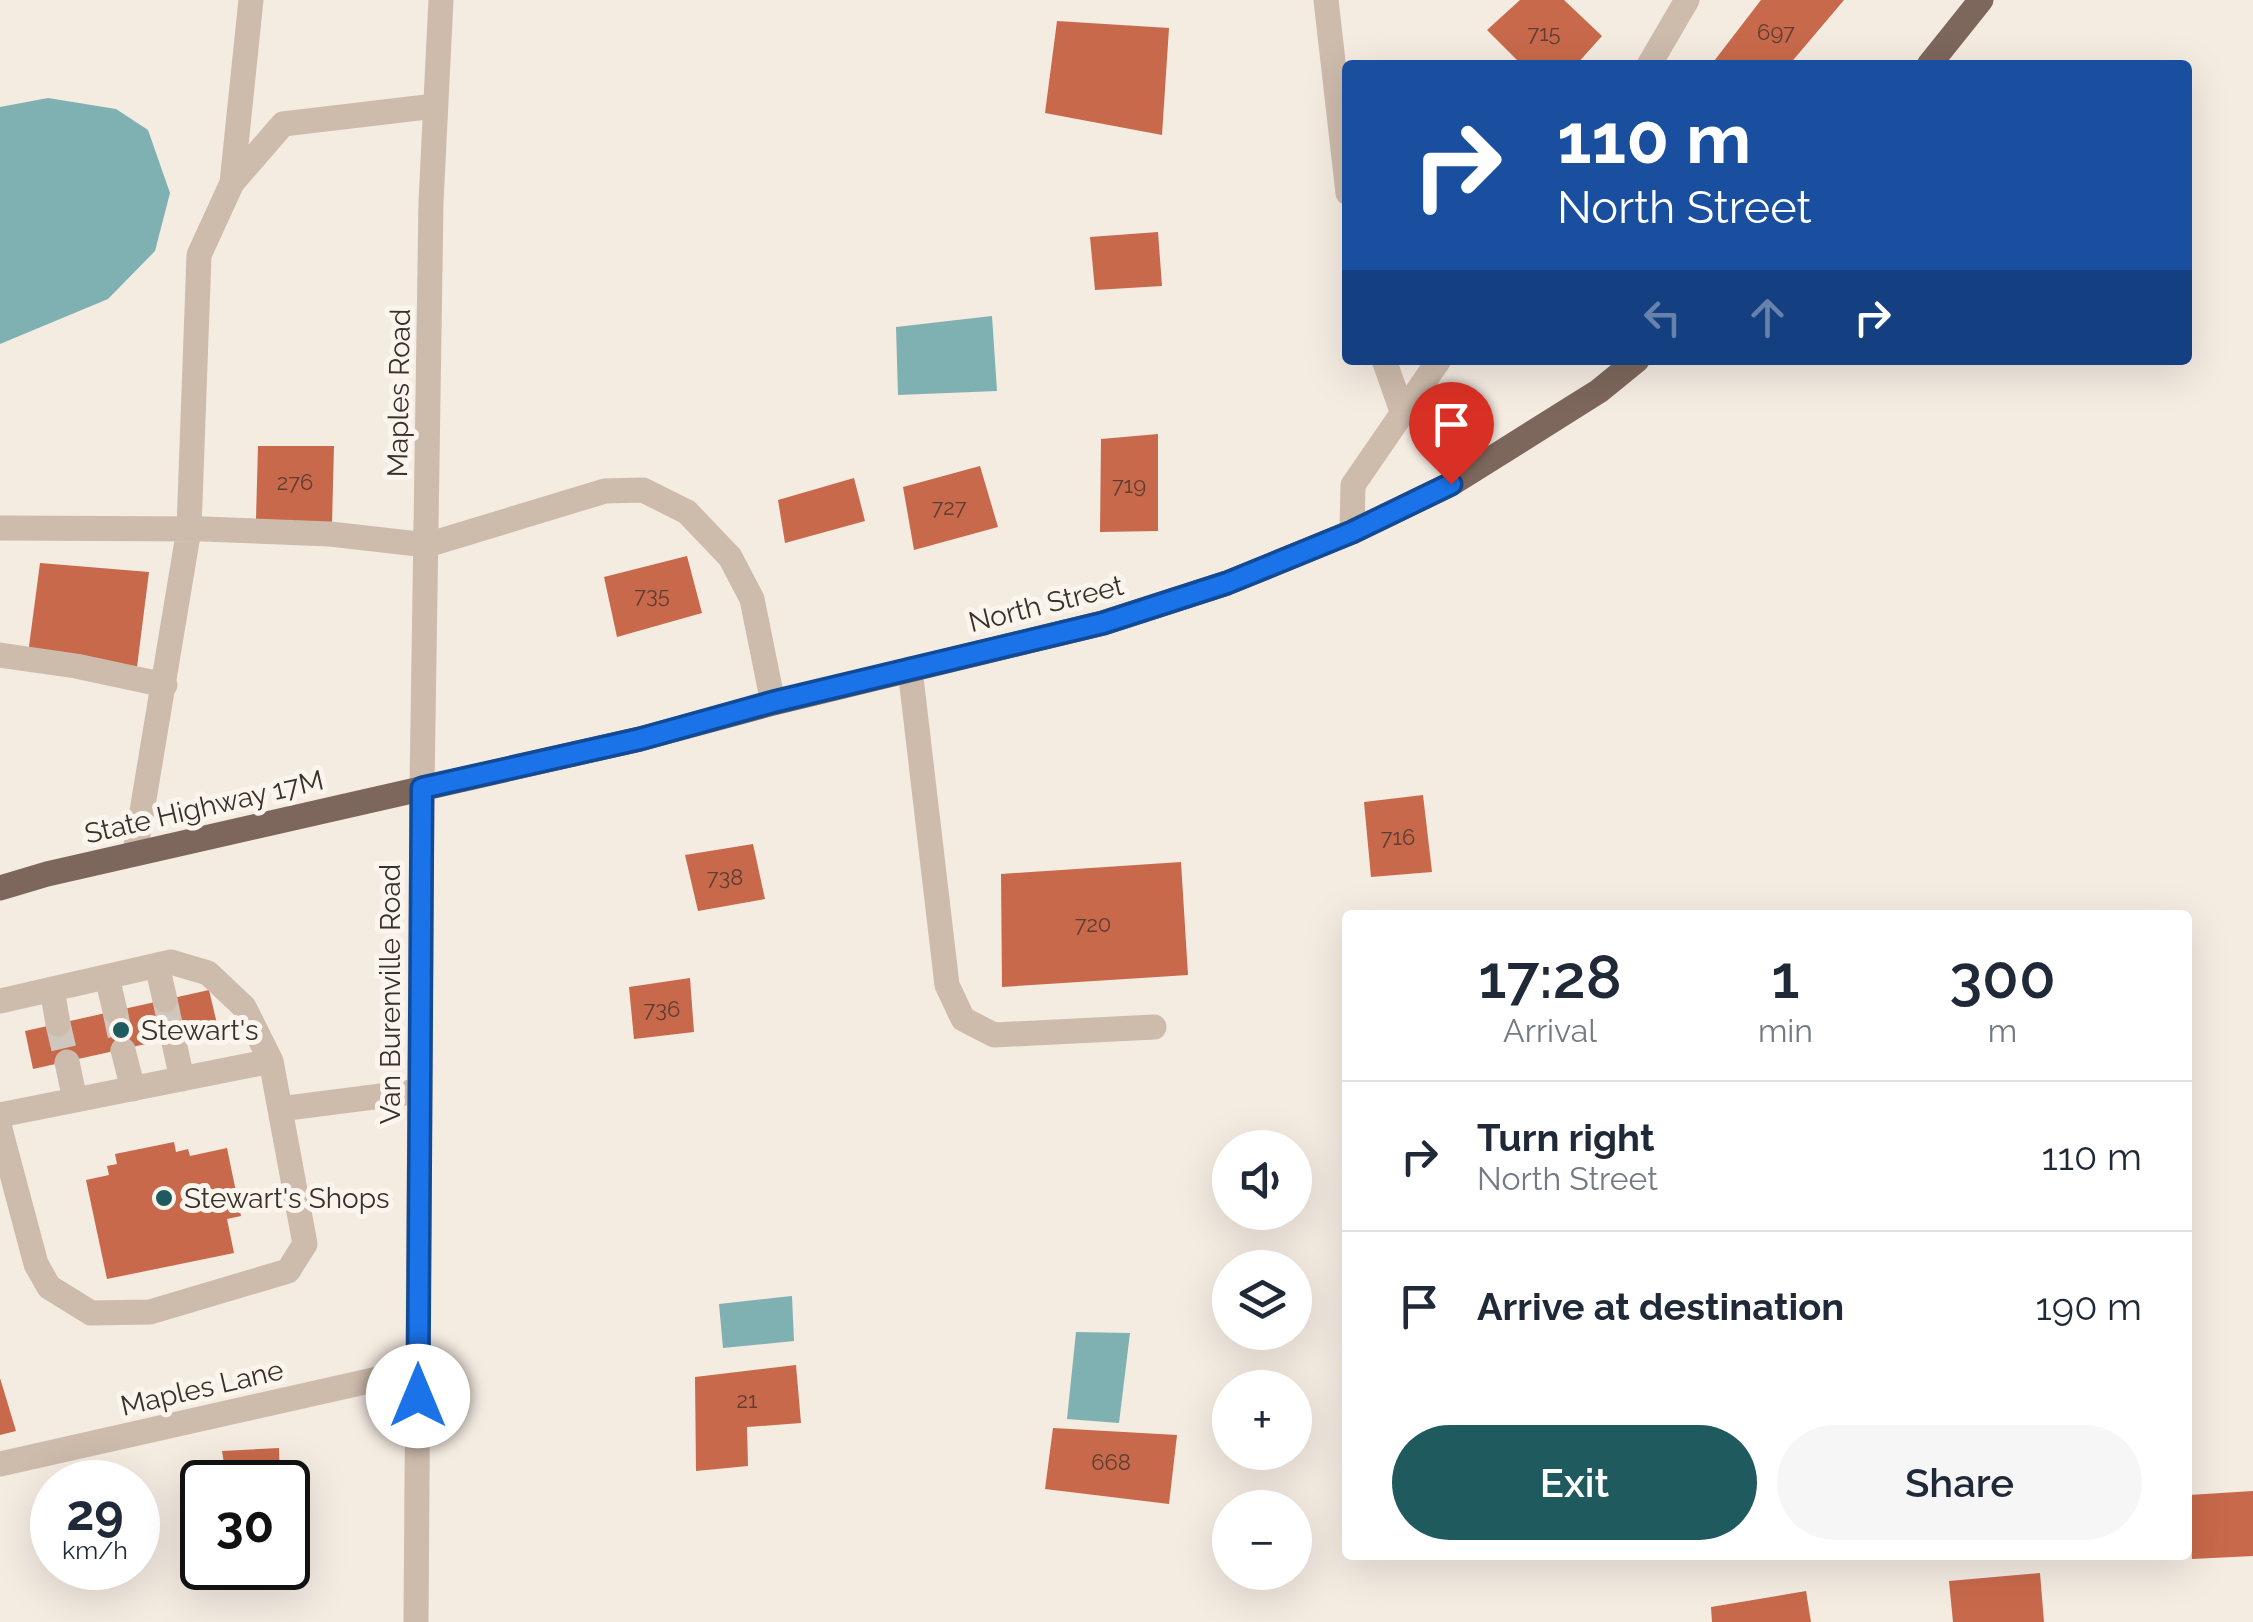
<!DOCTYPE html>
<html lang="en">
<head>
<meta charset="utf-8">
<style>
	:root { --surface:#fff; --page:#f6f6f7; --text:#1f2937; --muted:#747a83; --line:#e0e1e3; --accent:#1f5a5e }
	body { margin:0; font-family:Raleway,sans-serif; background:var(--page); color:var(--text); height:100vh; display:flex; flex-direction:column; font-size:38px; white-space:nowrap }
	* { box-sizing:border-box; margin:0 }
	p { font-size:32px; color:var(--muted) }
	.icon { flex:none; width:55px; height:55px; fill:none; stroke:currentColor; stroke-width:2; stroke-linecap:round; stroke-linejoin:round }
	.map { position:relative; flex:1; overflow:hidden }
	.panel { position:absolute; left:1342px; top:910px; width:850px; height:650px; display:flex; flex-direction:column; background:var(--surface); border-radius:10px; box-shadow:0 10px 40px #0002 }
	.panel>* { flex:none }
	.banner { position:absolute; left:1342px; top:60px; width:850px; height:305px; border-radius:10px; box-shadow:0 10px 40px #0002; background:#1a4fa0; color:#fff; overflow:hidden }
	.tools { position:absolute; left:1212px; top:1130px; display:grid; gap:20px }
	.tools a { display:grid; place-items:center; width:100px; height:100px; border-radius:50%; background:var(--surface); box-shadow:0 10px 40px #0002; font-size:50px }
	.speed { position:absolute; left:30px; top:1460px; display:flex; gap:20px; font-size:50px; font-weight:700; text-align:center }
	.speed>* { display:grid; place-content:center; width:130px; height:130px; border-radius:50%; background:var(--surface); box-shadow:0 10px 40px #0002; line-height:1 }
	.speed small { font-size:25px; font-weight:400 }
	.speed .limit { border:5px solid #111; border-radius:15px; background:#fff; color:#111 }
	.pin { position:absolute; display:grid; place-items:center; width:85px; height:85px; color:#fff; margin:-102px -42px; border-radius:50% 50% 50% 0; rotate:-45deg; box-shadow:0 0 10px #0007 }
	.pin .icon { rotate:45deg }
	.me { position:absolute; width:110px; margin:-55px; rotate:0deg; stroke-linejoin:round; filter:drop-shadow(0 0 8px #0008) }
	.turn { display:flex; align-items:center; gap:35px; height:210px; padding:0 50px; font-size:45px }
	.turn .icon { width:130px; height:130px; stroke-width:2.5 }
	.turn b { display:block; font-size:70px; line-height:85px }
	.lanes { display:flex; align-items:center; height:95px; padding:0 50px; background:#0003; justify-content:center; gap:50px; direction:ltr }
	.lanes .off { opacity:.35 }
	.eta { display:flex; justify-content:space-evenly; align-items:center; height:170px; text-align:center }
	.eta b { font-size:60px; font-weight:600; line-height:70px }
	.button { display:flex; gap:20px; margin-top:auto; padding:20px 50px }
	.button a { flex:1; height:115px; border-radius:60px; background:var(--accent); color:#fff; font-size:40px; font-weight:600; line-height:115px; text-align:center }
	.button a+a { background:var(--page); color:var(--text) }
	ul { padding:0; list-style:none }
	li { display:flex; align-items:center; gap:30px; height:150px; padding:0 50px; border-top:2px solid var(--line) }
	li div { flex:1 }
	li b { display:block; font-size:38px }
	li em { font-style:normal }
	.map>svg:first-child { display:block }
</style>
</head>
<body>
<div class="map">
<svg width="2253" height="1622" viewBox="0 0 2253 1622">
	<rect width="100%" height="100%" fill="#f4ebe1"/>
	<!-- water -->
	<path fill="#7fb0b2" d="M 48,98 L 116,109 L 148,130 L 170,193 L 155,251 L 108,299 L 0,344 L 0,107 Z
		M 992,316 L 997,391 L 898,395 L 896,327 Z
		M 792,1296 L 794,1341 L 723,1348 L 719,1304 Z
		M 1076,1332 L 1130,1333 L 1119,1423 L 1067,1419 Z"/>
	<!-- building -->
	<path fill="#c8694b" d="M 1520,0 L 1564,0 L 1602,36 L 1576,65 L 1522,65 L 1487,30 Z
		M 1761,0 L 1844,0 L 1789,65 L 1711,65 Z
		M 1057,21 L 1169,28 L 1162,135 L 1045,113 Z
		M 1158,232 L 1162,286 L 1095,290 L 1090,237 Z
		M 1158,434 L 1158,531 L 1100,532 L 1101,439 Z
		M 258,446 L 334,446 L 332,524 L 256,519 Z
		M 980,466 L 998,527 L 914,550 L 903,487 Z
		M 854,478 L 865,521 L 785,543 L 778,500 Z
		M 687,556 L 702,613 L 617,637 L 604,577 Z
		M 40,563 L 149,572 L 137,667 L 28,654 Z
		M 1423,795 L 1432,872 L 1371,877 L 1364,802 Z
		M 753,844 L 765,899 L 698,911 L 685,855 Z
		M 1181,862 L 1188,975 L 1002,987 L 1001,874 Z
		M 690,978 L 694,1032 L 634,1039 L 629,987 Z
		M 209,990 L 218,1028 L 33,1069 L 25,1031 Z
		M 174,1142 L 176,1152 L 188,1149 L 190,1156 L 227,1148 L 241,1216 L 227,1219 L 234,1253 L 107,1279 L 86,1180 L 109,1175 L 107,1166 L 117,1164 L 115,1154 Z
		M 796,1365 L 801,1423 L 747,1427 L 748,1466 L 696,1471 L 695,1377 Z
		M 0,1378 L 16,1431 L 0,1435 Z
		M 1053,1428 L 1177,1435 L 1169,1504 L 1045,1489 Z
		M 279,1448 L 280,1482 L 227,1482 L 222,1451 Z
		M 2253,1491 L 2253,1556 L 2192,1559 L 2189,1495 Z
		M 2040,1573 L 2044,1622 L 1953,1622 L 1949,1581 Z
		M 1806,1591 L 1811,1622 L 1712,1622 L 1711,1607 Z"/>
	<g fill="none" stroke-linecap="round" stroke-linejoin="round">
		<!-- minor-tunnel -->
		<path stroke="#cfc6bd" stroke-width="25" stroke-dasharray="25 12" stroke-linecap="butt" d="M 165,1000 L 173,1038
			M 115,1011 L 123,1050
			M 58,1024 L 67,1062"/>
		<!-- minor -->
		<path stroke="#cdbbac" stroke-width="25" d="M 1326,0 L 1348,193
			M 1649,65 L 1687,0
			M 232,183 L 251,0
			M 1384,360 L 1402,411
			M 0,528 L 204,529 L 330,534 L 427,545 L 605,491 L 643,490 L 687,512 L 730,557 L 752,599 L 773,703
			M 1352,532 L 1353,485 L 1439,360
			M 0,655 L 76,666 L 165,685
			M 910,669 L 947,985 L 963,1019 L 994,1035 L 1154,1027
			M 135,853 L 189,529 L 199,255 L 232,183 L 283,124 L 435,106
			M 157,965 L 165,1000
			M 107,977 L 115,1011
			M 52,989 L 58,1024
			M 0,1001 L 171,962 L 208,973 L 244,1007 L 271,1061
			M 173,1038 L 182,1079
			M 123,1050 L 133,1089
			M 67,1062 L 75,1100
			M 280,1109 L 420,1091
			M 0,1115 L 271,1061 L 305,1244 L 288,1271 L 150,1312 L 91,1313 L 49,1287 L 36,1264 L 0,1129
			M 0,1464 L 418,1370
			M 416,1622 L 422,787 L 431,202 L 441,0"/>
		<!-- major -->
		<path stroke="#7d675c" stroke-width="25" d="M 1929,65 L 1981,0
			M 0,888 L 47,874 L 640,739 L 773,703 L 1103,623 L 1227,583 L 1352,532 L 1451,484 L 1599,391 L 1637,360"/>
	</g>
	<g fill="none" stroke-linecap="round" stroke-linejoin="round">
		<!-- route casing -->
		<g stroke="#114b97" stroke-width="25">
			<path id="route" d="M 418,1396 L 422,788 L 640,739 L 773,702 L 1103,623 L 1227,583 L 1352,532 L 1451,484"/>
		</g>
		<!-- route -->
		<use href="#route" stroke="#1a73e8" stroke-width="18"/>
	</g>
	<!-- markers -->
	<g fill="#1f5a5e" stroke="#fbf5ee" stroke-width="4">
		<circle cx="121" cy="1030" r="10"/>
		<circle cx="164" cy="1198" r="10"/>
	</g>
	<g text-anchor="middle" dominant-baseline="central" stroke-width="10" stroke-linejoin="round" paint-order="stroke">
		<!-- number labels -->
		<g font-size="22" fill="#5e3e33">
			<text x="1776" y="32">697</text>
			<text x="1544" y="33">715</text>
			<text x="295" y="482">276</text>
			<text x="1129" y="485">719</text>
			<text x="949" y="507">727</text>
			<text x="652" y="595">735</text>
			<text x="1398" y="837">716</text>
			<text x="725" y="877">738</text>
			<text x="1093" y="924">720</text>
			<text x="662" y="1009">736</text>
			<text x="747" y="1400">21</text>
			<text x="1111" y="1462">668</text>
		</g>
		<!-- street labels -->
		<g font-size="28" fill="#3b302b" stroke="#fbf5ee">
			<text transform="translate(399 393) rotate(-89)">Maples Road</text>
			<text transform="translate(1046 604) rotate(-14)">North Street</text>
			<text transform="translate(204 807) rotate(-13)">State Highway 17M</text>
			<text transform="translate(390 994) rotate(-90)">Van Burenville Road</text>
			<text transform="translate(202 1388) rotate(-13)">Maples Lane</text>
		</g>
		<!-- poi labels -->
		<g font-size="28" fill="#3b302b" stroke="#fbf5ee" text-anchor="start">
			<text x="141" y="1030">Stewart's</text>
			<text x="184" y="1198">Stewart's Shops</text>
		</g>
	</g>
</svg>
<div class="tools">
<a><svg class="icon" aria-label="sound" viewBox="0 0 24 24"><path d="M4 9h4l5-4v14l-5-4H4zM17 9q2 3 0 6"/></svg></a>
<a><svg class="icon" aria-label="layers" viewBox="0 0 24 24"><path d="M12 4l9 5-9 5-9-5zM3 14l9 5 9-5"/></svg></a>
<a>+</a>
<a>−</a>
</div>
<div class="speed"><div>29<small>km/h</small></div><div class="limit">30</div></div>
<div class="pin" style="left:1451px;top:484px;background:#d93025"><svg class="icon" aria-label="arrive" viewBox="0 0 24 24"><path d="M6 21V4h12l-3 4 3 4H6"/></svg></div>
<svg class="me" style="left:418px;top:1396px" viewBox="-20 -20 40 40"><circle r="19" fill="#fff"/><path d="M0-13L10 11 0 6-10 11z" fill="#1a73e8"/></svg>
<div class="banner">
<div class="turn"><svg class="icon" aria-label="right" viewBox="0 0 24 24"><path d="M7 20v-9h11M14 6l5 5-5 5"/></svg><div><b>110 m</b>North Street</div></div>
<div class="lanes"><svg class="icon off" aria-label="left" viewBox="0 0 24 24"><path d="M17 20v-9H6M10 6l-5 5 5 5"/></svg><svg class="icon off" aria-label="ahead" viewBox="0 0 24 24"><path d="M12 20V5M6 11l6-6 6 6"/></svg><svg class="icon" aria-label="right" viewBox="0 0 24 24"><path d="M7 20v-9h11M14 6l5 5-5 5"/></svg></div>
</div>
<section class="panel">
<div class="eta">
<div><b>17:28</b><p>Arrival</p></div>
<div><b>1</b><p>min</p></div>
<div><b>300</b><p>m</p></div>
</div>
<ul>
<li><svg class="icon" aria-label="right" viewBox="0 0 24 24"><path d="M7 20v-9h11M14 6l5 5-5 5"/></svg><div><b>Turn right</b><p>North Street</p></div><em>110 m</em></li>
<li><svg class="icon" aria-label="arrive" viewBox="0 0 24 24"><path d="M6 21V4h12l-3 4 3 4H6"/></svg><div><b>Arrive at destination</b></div><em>190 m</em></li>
</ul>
<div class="button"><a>Exit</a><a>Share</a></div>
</section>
</div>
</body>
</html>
